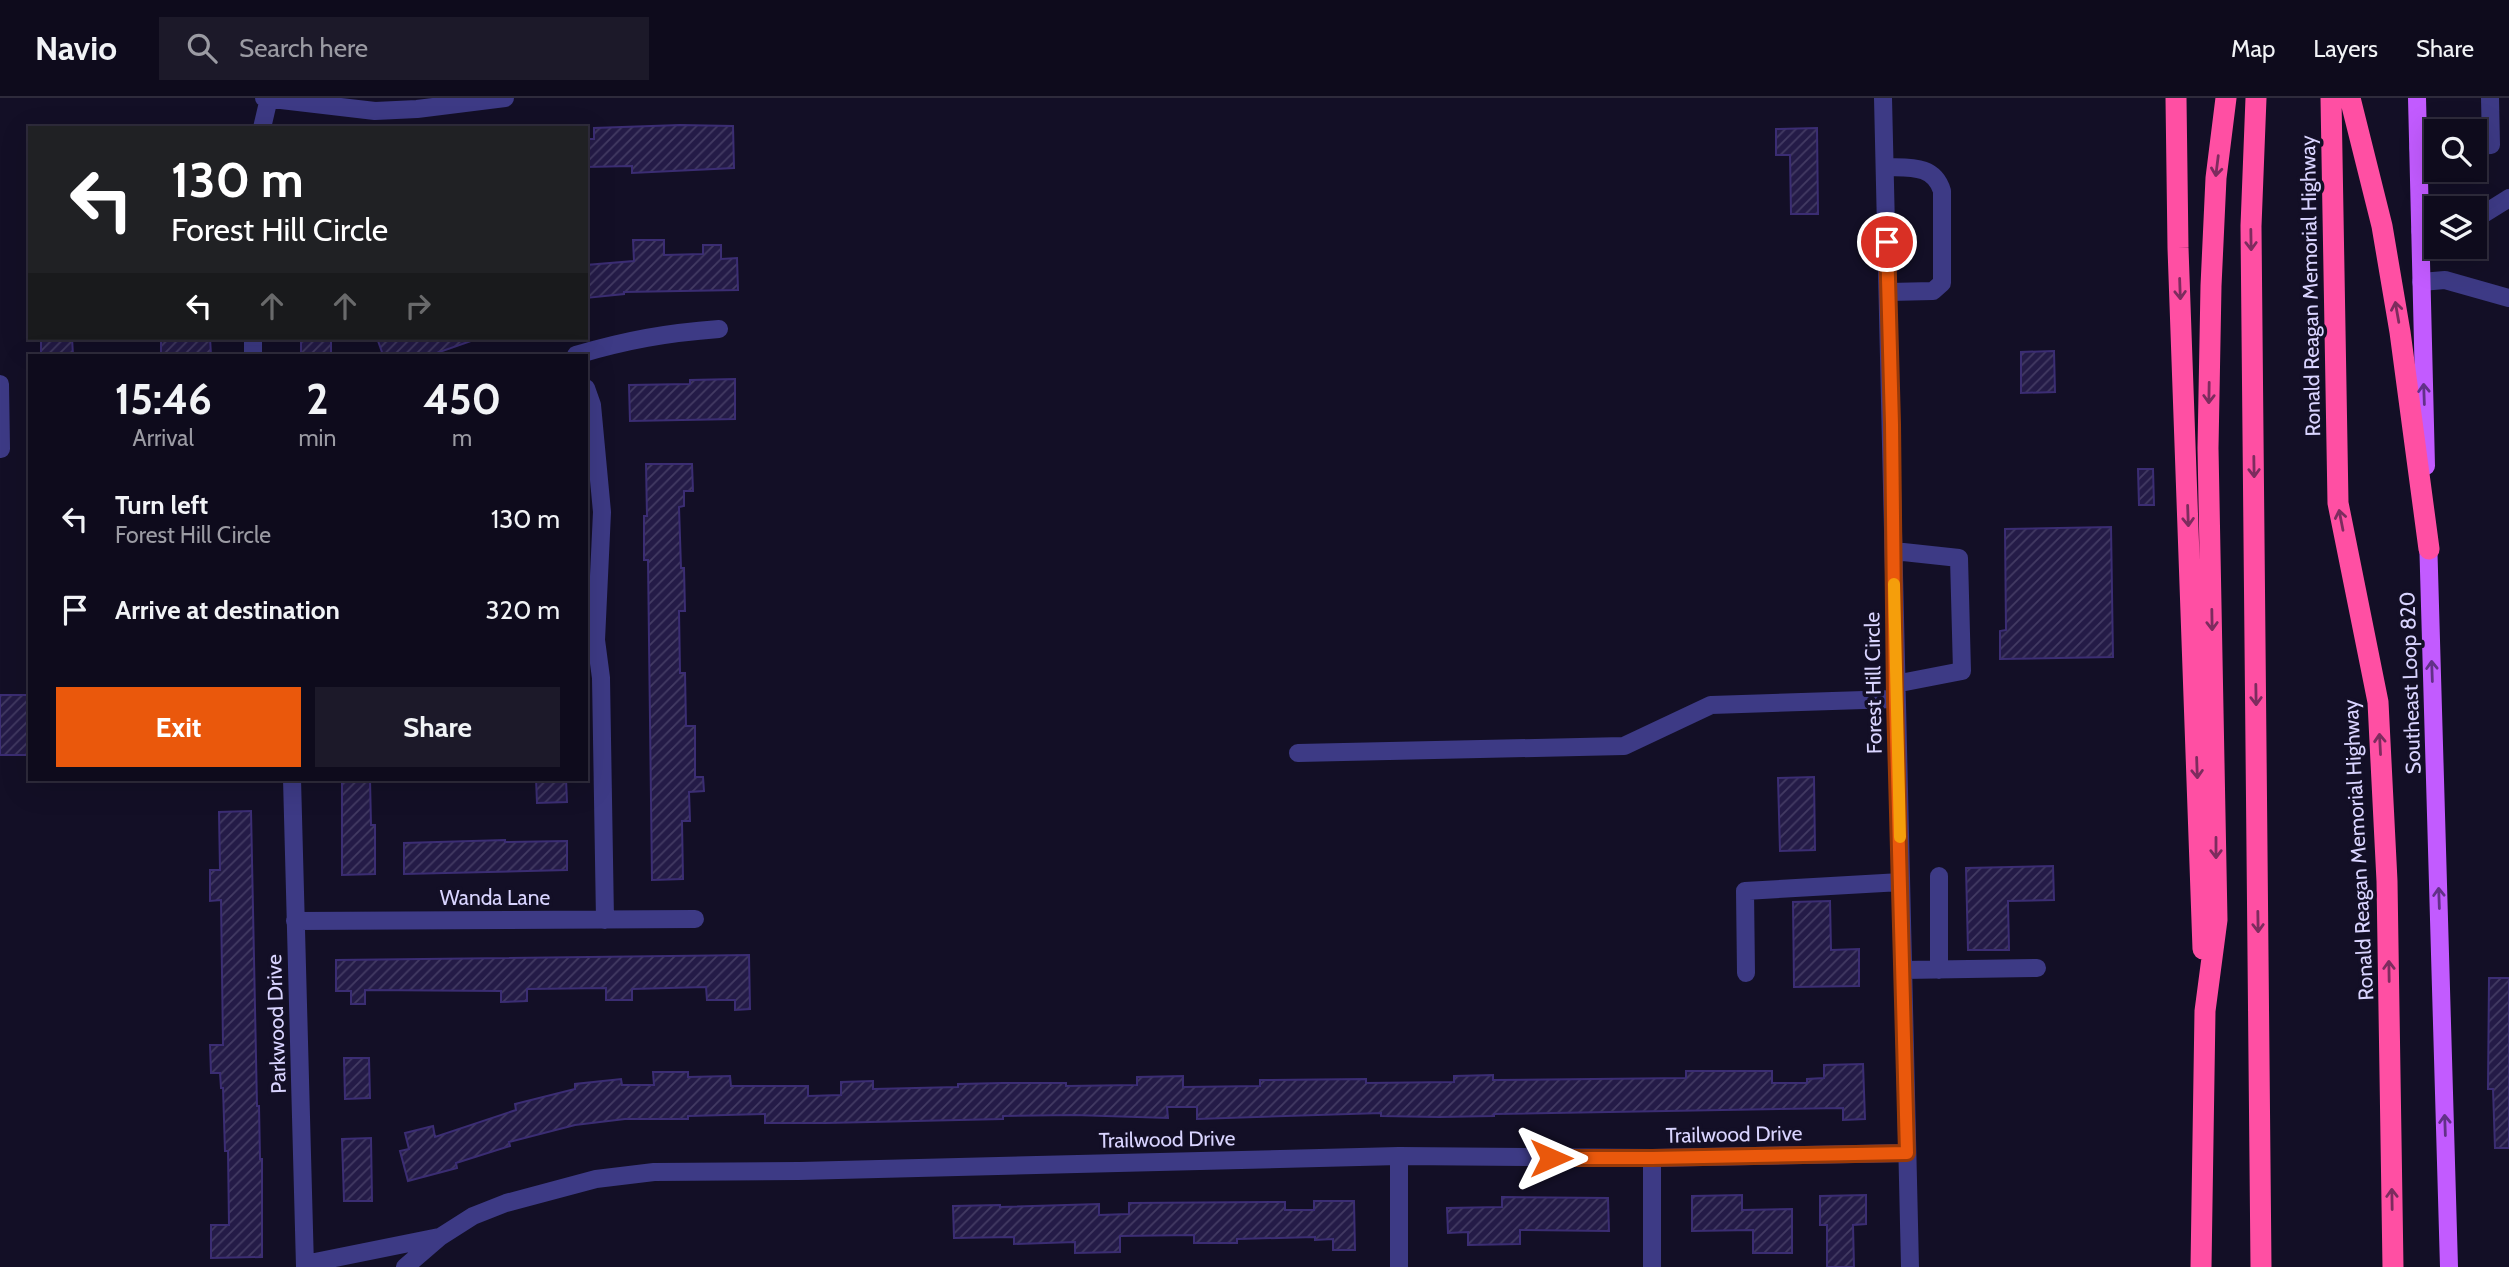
<!DOCTYPE html>
<html lang="en">
<head>
<meta charset="utf-8">
<style>
	:root { --surface:#0e0b1c; --page:#1c1929; --text:#f1f3f6; --muted:#9b9ba3; --line:#2e2b3b; --accent:#ea580c }
	body { margin:0; font-family:Cabin,sans-serif; background:var(--page); color:var(--text); height:100vh; display:flex; flex-direction:column; font-size:26px; white-space:nowrap }
	* { box-sizing:border-box; margin:0 }
	p { font-size:23px; color:var(--muted) }
	.icon { flex:none; width:38px; height:38px; fill:none; stroke:currentColor; stroke-width:2; stroke-linecap:round; stroke-linejoin:round }
	.map { position:relative; flex:1; overflow:hidden }
	.details { position:absolute; left:28px; top:256px; width:560px; height:427px; display:flex; flex-direction:column; background:var(--surface); border-radius:0px; box-shadow:0 7px 28px #0002,0 0 0 2px var(--line) }
	.details>* { flex:none }
	.top-card { position:absolute; left:28px; top:28px; width:560px; height:214px; border-radius:0px; box-shadow:0 7px 28px #0002,0 0 0 2px var(--line); background:#202124; color:#fff; overflow:hidden }
	.tools { position:absolute; left:2424px; top:21px; display:grid; gap:14px }
	.tools a { display:grid; place-items:center; width:63px; height:63px; border-radius:0px; background:var(--surface); box-shadow:0 7px 28px #0002,0 0 0 2px var(--line); font-size:35px }
	.pin { position:absolute; display:grid; place-items:center; width:60px; height:60px; color:#fff; margin:-30px; border:4px solid #fff; border-radius:50%; box-shadow:0 2px 7px #0007 }
	.me { position:absolute; width:77px; margin:-38px; rotate:90deg; stroke-linejoin:round; filter:drop-shadow(0 0 5px #0008) }
	.turn { display:flex; align-items:center; gap:24px; height:147px; padding:0 28px; font-size:32px }
	.turn .icon { width:91px; height:91px; stroke-width:2.5 }
	.turn b { display:block; font-size:49px; line-height:60px }
	.lanes { display:flex; align-items:center; height:66px; padding:0 28px; background:#0003; justify-content:center; gap:35px; direction:ltr }
	.lanes .off { opacity:.35 }
	.eta { display:flex; justify-content:space-evenly; align-items:center; height:119px; text-align:center }
	.eta b { font-size:42px; font-weight:700; line-height:49px }
	.cta { display:flex; gap:14px; margin-top:auto; padding:14px 28px }
	.cta a { flex:1; height:80px; border-radius:0px; background:var(--accent); color:#fff; font-size:28px; font-weight:700; line-height:80px; text-align:center }
	.cta a+a { background:var(--page); color:var(--text) }
	ul { padding:0; list-style:none }
	li { display:flex; align-items:center; gap:21px; height:91px; padding:0 28px }
	li div { flex:1 }
	li b { display:block; font-size:26px }
	li em { font-style:normal }
	header { display:flex; align-items:center; gap:42px; box-sizing:border-box; height:98px; padding:0 35px; background:var(--surface); border-bottom:2px solid var(--line) }
	header strong { font-size:33px }
	nav { display:flex; gap:38px; margin-inline-start:auto; font-size:24px }
	.search { width:490px; height:63px; background:var(--page); display:flex; align-items:center; gap:18px; box-sizing:border-box; padding:0 24px; border-radius:0px; color:var(--muted); font-size:26px }
	.map>svg:first-child { display:block }
</style>
</head>
<body>
<header>
<strong>Navio</strong>
<div class="search"><svg class="icon" aria-label="search" viewBox="0 0 24 24"><circle cx="10" cy="10" r="6"/><path d="M15 15l6 6"/></svg>Search here</div>
<nav><a>Map</a><a>Layers</a><a>Share</a></nav>
</header>
<div class="map">
<svg width="2509" height="1169" viewBox="0 0 2509 1169">
	<defs>
		<pattern id="building-hatch" width="6" height="6" patternUnits="userSpaceOnUse" patternTransform="scale(1.75)"><rect width="6" height="6" fill="#241b47"/><path d="M-1 1l2-2M0 6l6-6M5 7l2-2" fill="none" stroke="#433b63"/></pattern>
	</defs>
	<rect width="100%" height="100%" fill="#130f26"/>
	<!-- building -->
	<path fill="url(#building-hatch)" stroke="#3b2d73" stroke-width="2" d="M 680,27 L 733,28 L 734,70 L 632,75 L 632,68 L 586,69 L 586,41 L 594,41 L 594,30 Z
		M 1817,30 L 1818,116 L 1791,116 L 1790,57 L 1776,57 L 1776,31 Z
		M 633,142 L 664,142 L 664,157 L 703,156 L 703,147 L 721,147 L 721,161 L 737,160 L 738,192 L 624,194 L 624,196 L 586,200 L 586,167 L 634,163 Z
		M 41,240 L 72,240 L 73,257 L 41,257 Z
		M 161,240 L 210,240 L 211,257 L 161,255 Z
		M 377,240 L 473,240 L 474,242 L 431,257 L 383,257 Z
		M 301,242 L 331,242 L 331,257 L 301,257 Z
		M 2054,253 L 2055,294 L 2021,295 L 2021,254 Z
		M 735,281 L 735,321 L 630,323 L 629,287 L 690,286 L 690,282 Z
		M 646,366 L 692,366 L 693,393 L 684,393 L 684,408 L 679,409 L 681,470 L 684,470 L 685,513 L 679,513 L 680,575 L 685,575 L 686,628 L 695,628 L 695,679 L 703,679 L 704,693 L 689,694 L 690,723 L 682,723 L 683,781 L 652,782 L 648,462 L 644,462 L 644,418 L 647,418 Z
		M 2138,371 L 2153,371 L 2154,407 L 2139,407 Z
		M 2111,429 L 2113,559 L 2000,561 L 2000,533 L 2006,532 L 2005,431 Z
		M 0,597 L 30,597 L 30,657 L 0,657 Z
		M 1814,679 L 1815,752 L 1780,753 L 1778,680 Z
		M 342,681 L 370,681 L 371,727 L 375,727 L 375,776 L 342,777 Z
		M 536,681 L 566,681 L 567,704 L 537,705 Z
		M 251,713 L 257,1008 L 259,1008 L 260,1061 L 262,1061 L 262,1159 L 211,1160 L 211,1127 L 229,1127 L 228,1053 L 225,1053 L 223,990 L 221,990 L 220,975 L 211,975 L 210,947 L 223,947 L 221,802 L 210,803 L 210,772 L 220,772 L 219,714 Z
		M 505,742 L 505,744 L 567,743 L 567,772 L 404,776 L 404,745 Z
		M 2053,768 L 2054,802 L 2008,803 L 2009,852 L 1968,852 L 1966,770 Z
		M 1830,803 L 1831,852 L 1859,851 L 1859,888 L 1794,889 L 1793,804 Z
		M 749,857 L 750,911 L 735,912 L 735,902 L 707,902 L 706,889 L 632,891 L 632,902 L 606,902 L 606,890 L 527,891 L 527,903 L 501,904 L 501,893 L 365,892 L 365,906 L 351,906 L 351,893 L 336,893 L 336,862 Z
		M 2489,880 L 2509,880 L 2509,1050 L 2495,1050 L 2493,991 L 2488,991 Z
		M 344,960 L 369,960 L 370,1000 L 345,1001 Z
		M 1863,966 L 1865,1021 L 1843,1022 L 1843,1010 L 1494,1016 L 1494,1018 L 1439,1019 L 1381,1018 L 1381,1015 L 1197,1021 L 1197,1009 L 1167,1009 L 1168,1020 L 1074,1017 L 1003,1018 L 1003,1021 L 826,1025 L 765,1025 L 765,1016 L 688,1018 L 688,1021 L 625,1021 L 575,1027 L 509,1044 L 510,1048 L 456,1065 L 457,1070 L 408,1083 L 400,1053 L 409,1051 L 405,1035 L 433,1028 L 435,1039 L 516,1012 L 515,1006 L 575,991 L 575,986 L 621,981 L 622,987 L 654,987 L 653,974 L 688,974 L 688,979 L 730,978 L 731,988 L 808,988 L 808,998 L 841,997 L 841,984 L 873,983 L 873,991 L 958,989 L 958,986 L 1003,985 L 1066,985 L 1066,988 L 1137,987 L 1137,979 L 1183,978 L 1183,989 L 1260,988 L 1260,982 L 1366,981 L 1366,985 L 1454,984 L 1454,978 L 1493,977 L 1493,982 L 1686,980 L 1686,973 L 1772,973 L 1772,985 L 1807,985 L 1807,981 L 1824,980 L 1824,967 Z
		M 371,1040 L 372,1103 L 344,1103 L 342,1041 Z
		M 1742,1097 L 1742,1112 L 1792,1111 L 1792,1155 L 1753,1155 L 1753,1132 L 1692,1133 L 1692,1098 Z
		M 1866,1097 L 1866,1126 L 1853,1127 L 1854,1169 L 1827,1169 L 1827,1127 L 1820,1127 L 1820,1098 Z
		M 1502,1099 L 1608,1100 L 1609,1133 L 1520,1132 L 1520,1146 L 1468,1147 L 1468,1134 L 1448,1135 L 1447,1110 L 1502,1109 Z
		M 1314,1103 L 1354,1103 L 1355,1152 L 1333,1152 L 1333,1141 L 1315,1142 L 1315,1139 L 1237,1141 L 1237,1145 L 1194,1145 L 1194,1137 L 1120,1138 L 1120,1154 L 1075,1155 L 1075,1144 L 1014,1146 L 1014,1139 L 954,1140 L 953,1108 L 1000,1107 L 1000,1109 L 1099,1106 L 1099,1117 L 1129,1116 L 1129,1105 L 1285,1104 L 1285,1112 L 1314,1112 Z"/>
	<g fill="none" stroke-linecap="round" stroke-linejoin="round">
		<!-- minor -->
		<path stroke="#3d3a85" stroke-width="18" d="M 264,0 L 375,13 L 417,11 L 505,0
			M 1883,0 L 1910,1169
			M 262,30 L 269,0
			M 2474,48 L 2491,47 L 2490,0
			M 2418,50 L 2436,49
			M 1885,69 C 1909,70 1934,66 1942,93 L 1942,185 L 1933,193 L 1889,194
			M 2474,122 L 2509,100
			M 2420,133 L 2436,131
			M 2421,184 L 2445,182 L 2509,200
			M 253,240 L 253,257
			M 576,257 C 627,242 666,235 719,231
			M 0,286 L 1,351
			M 586,290 L 592,307 L 602,414 L 596,542 L 601,580 L 605,822
			M 1894,453 L 1959,460 L 1962,573 L 1895,586
			M 1298,655 L 1624,648 L 1711,607 L 1895,601
			M 292,681 L 305,1169
			M 1939,778 L 1939,872
			M 295,823 L 695,821
			M 1903,872 L 2037,870
			M 1746,875 L 1745,793 L 1901,784
			M 1652,1060 L 1652,1169
			M 305,1166 L 439,1139
			M 405,1169 L 440,1139 L 473,1118 L 506,1105 L 596,1081 L 654,1074 L 799,1073 L 1399,1058 L 1652,1060 L 1907,1055
			M 1399,1169 L 1399,1058"/>
		<!-- major -->
		<path stroke="#c25bff" stroke-width="18" d="M 2417,0 L 2426,368
			M 2428,438 L 2449,1169"/>
		<!-- highway -->
		<path stroke="#ff4fa3" stroke-width="21" d="M 2176,0 L 2178,150 L 2203,851
			M 2256,0 L 2251,128 L 2261,1169
			M 2331,0 L 2338,405 L 2378,604 L 2387,783 L 2393,1169
			M 2350,0 L 2382,128 L 2400,234 L 2429,451
			M 2201,1169 L 2205,913 L 2217,822 L 2208,350 L 2211,188 L 2216,80 L 2226,0"/>
	</g>
	<!-- one-way arrows -->
	<defs><path id="oneway-shaft" d="M-6 0H5M1.5-3L5.5 0L1.5 3" fill="none" stroke-width="1.6" stroke-linecap="round" stroke-linejoin="round" transform="scale(1.75)"/></defs>
	<g stroke="#7d2c5e">
		<use href="#oneway-shaft" transform="translate(2217 68) rotate(97)"/>
		<use href="#oneway-shaft" transform="translate(2251 142) rotate(89)"/>
		<use href="#oneway-shaft" transform="translate(2180 191) rotate(88)"/>
		<use href="#oneway-shaft" transform="translate(2397 214) rotate(-100)"/>
		<use href="#oneway-shaft" transform="translate(2209 295) rotate(91)"/>
		<use href="#oneway-shaft" transform="translate(2254 369) rotate(89)"/>
		<use href="#oneway-shaft" transform="translate(2188 418) rotate(88)"/>
		<use href="#oneway-shaft" transform="translate(2341 422) rotate(-101)"/>
		<use href="#oneway-shaft" transform="translate(2212 522) rotate(89)"/>
		<use href="#oneway-shaft" transform="translate(2256 597) rotate(89)"/>
		<use href="#oneway-shaft" transform="translate(2380 646) rotate(-93)"/>
		<use href="#oneway-shaft" transform="translate(2197 670) rotate(88)"/>
		<use href="#oneway-shaft" transform="translate(2216 750) rotate(90)"/>
		<use href="#oneway-shaft" transform="translate(2258 824) rotate(89)"/>
		<use href="#oneway-shaft" transform="translate(2389 873) rotate(-91)"/>
		<use href="#oneway-shaft" transform="translate(2392 1101) rotate(-91)"/>
	</g>
	<g stroke="#623188">
		<use href="#oneway-shaft" transform="translate(2424 296) rotate(-92)"/>
		<use href="#oneway-shaft" transform="translate(2432 573) rotate(-92)"/>
		<use href="#oneway-shaft" transform="translate(2439 800) rotate(-92)"/>
		<use href="#oneway-shaft" transform="translate(2445 1027) rotate(-92)"/>
	</g>
	<g fill="none" stroke-linecap="round" stroke-linejoin="round">
		<!-- route casing -->
		<g stroke="#983908" stroke-width="18">
			<path id="route" d="M 1551,1060 L 1652,1060 L 1907,1055 L 1895,601 L 1892,326 L 1887,144"/>
		</g>
		<!-- route -->
		<use href="#route" stroke="#ea580c" stroke-width="12"/>
		<!-- slow -->
		<path stroke="#f59e0b" stroke-width="12" d="M 1894,486 L 1900,739"/>
	</g>
	<g text-anchor="middle" dominant-baseline="central" stroke-width="7" stroke-linejoin="round" paint-order="stroke">
		<!-- street labels -->
		<g font-size="21" fill="#d9d4ff" stroke="#130f26">
			<text transform="translate(2310 188) rotate(-91)">Ronald Reagan Memorial Highway</text>
			<text transform="translate(1873 585) rotate(-91)">Forest Hill Circle</text>
			<text transform="translate(2410 585) rotate(-92)">Southeast Loop 820</text>
			<text transform="translate(2358 752) rotate(-93)">Ronald Reagan Memorial Highway</text>
			<text x="495" y="799">Wanda Lane</text>
			<text transform="translate(276 926) rotate(-92)">Parkwood Drive</text>
			<text transform="translate(1734 1036) rotate(-1)">Trailwood Drive</text>
			<text transform="translate(1167 1041) rotate(-1)">Trailwood Drive</text>
		</g>
	</g>
</svg>
<div class="tools">
<a><svg class="icon" aria-label="search" viewBox="0 0 24 24"><circle cx="10" cy="10" r="6"/><path d="M15 15l6 6"/></svg></a>
<a><svg class="icon" aria-label="layers" viewBox="0 0 24 24"><path d="M12 4l9 5-9 5-9-5zM3 14l9 5 9-5"/></svg></a>
</div>
<div class="pin" style="left:1887px;top:144px;background:#d93025"><svg class="icon" aria-label="arrive" viewBox="0 0 24 24"><path d="M6 21V4h12l-3 4 3 4H6"/></svg></div>
<svg class="me" style="left:1551px;top:1060px" viewBox="-20 -20 40 40"><path d="M0-17L14 15 0 8-14 15z" fill="#ea580c" stroke="#fff" stroke-width="4"/></svg>
<div class="top-card">
<div class="turn"><svg class="icon" aria-label="left" viewBox="0 0 24 24"><path d="M17 20v-9H6M10 6l-5 5 5 5"/></svg><div><b>130 m</b>Forest Hill Circle</div></div>
<div class="lanes"><svg class="icon" aria-label="left" viewBox="0 0 24 24"><path d="M17 20v-9H6M10 6l-5 5 5 5"/></svg><svg class="icon off" aria-label="ahead" viewBox="0 0 24 24"><path d="M12 20V5M6 11l6-6 6 6"/></svg><svg class="icon off" aria-label="ahead" viewBox="0 0 24 24"><path d="M12 20V5M6 11l6-6 6 6"/></svg><svg class="icon off" aria-label="right" viewBox="0 0 24 24"><path d="M7 20v-9h11M14 6l5 5-5 5"/></svg></div>
</div>
<section class="details">
<div class="eta">
<div><b>15:46</b><p>Arrival</p></div>
<div><b>2</b><p>min</p></div>
<div><b>450</b><p>m</p></div>
</div>
<ul>
<li><svg class="icon" aria-label="left" viewBox="0 0 24 24"><path d="M17 20v-9H6M10 6l-5 5 5 5"/></svg><div><b>Turn left</b><p>Forest Hill Circle</p></div><em>130 m</em></li>
<li><svg class="icon" aria-label="arrive" viewBox="0 0 24 24"><path d="M6 21V4h12l-3 4 3 4H6"/></svg><div><b>Arrive at destination</b></div><em>320 m</em></li>
</ul>
<div class="cta"><a>Exit</a><a>Share</a></div>
</section>
</div>
</body>
</html>
